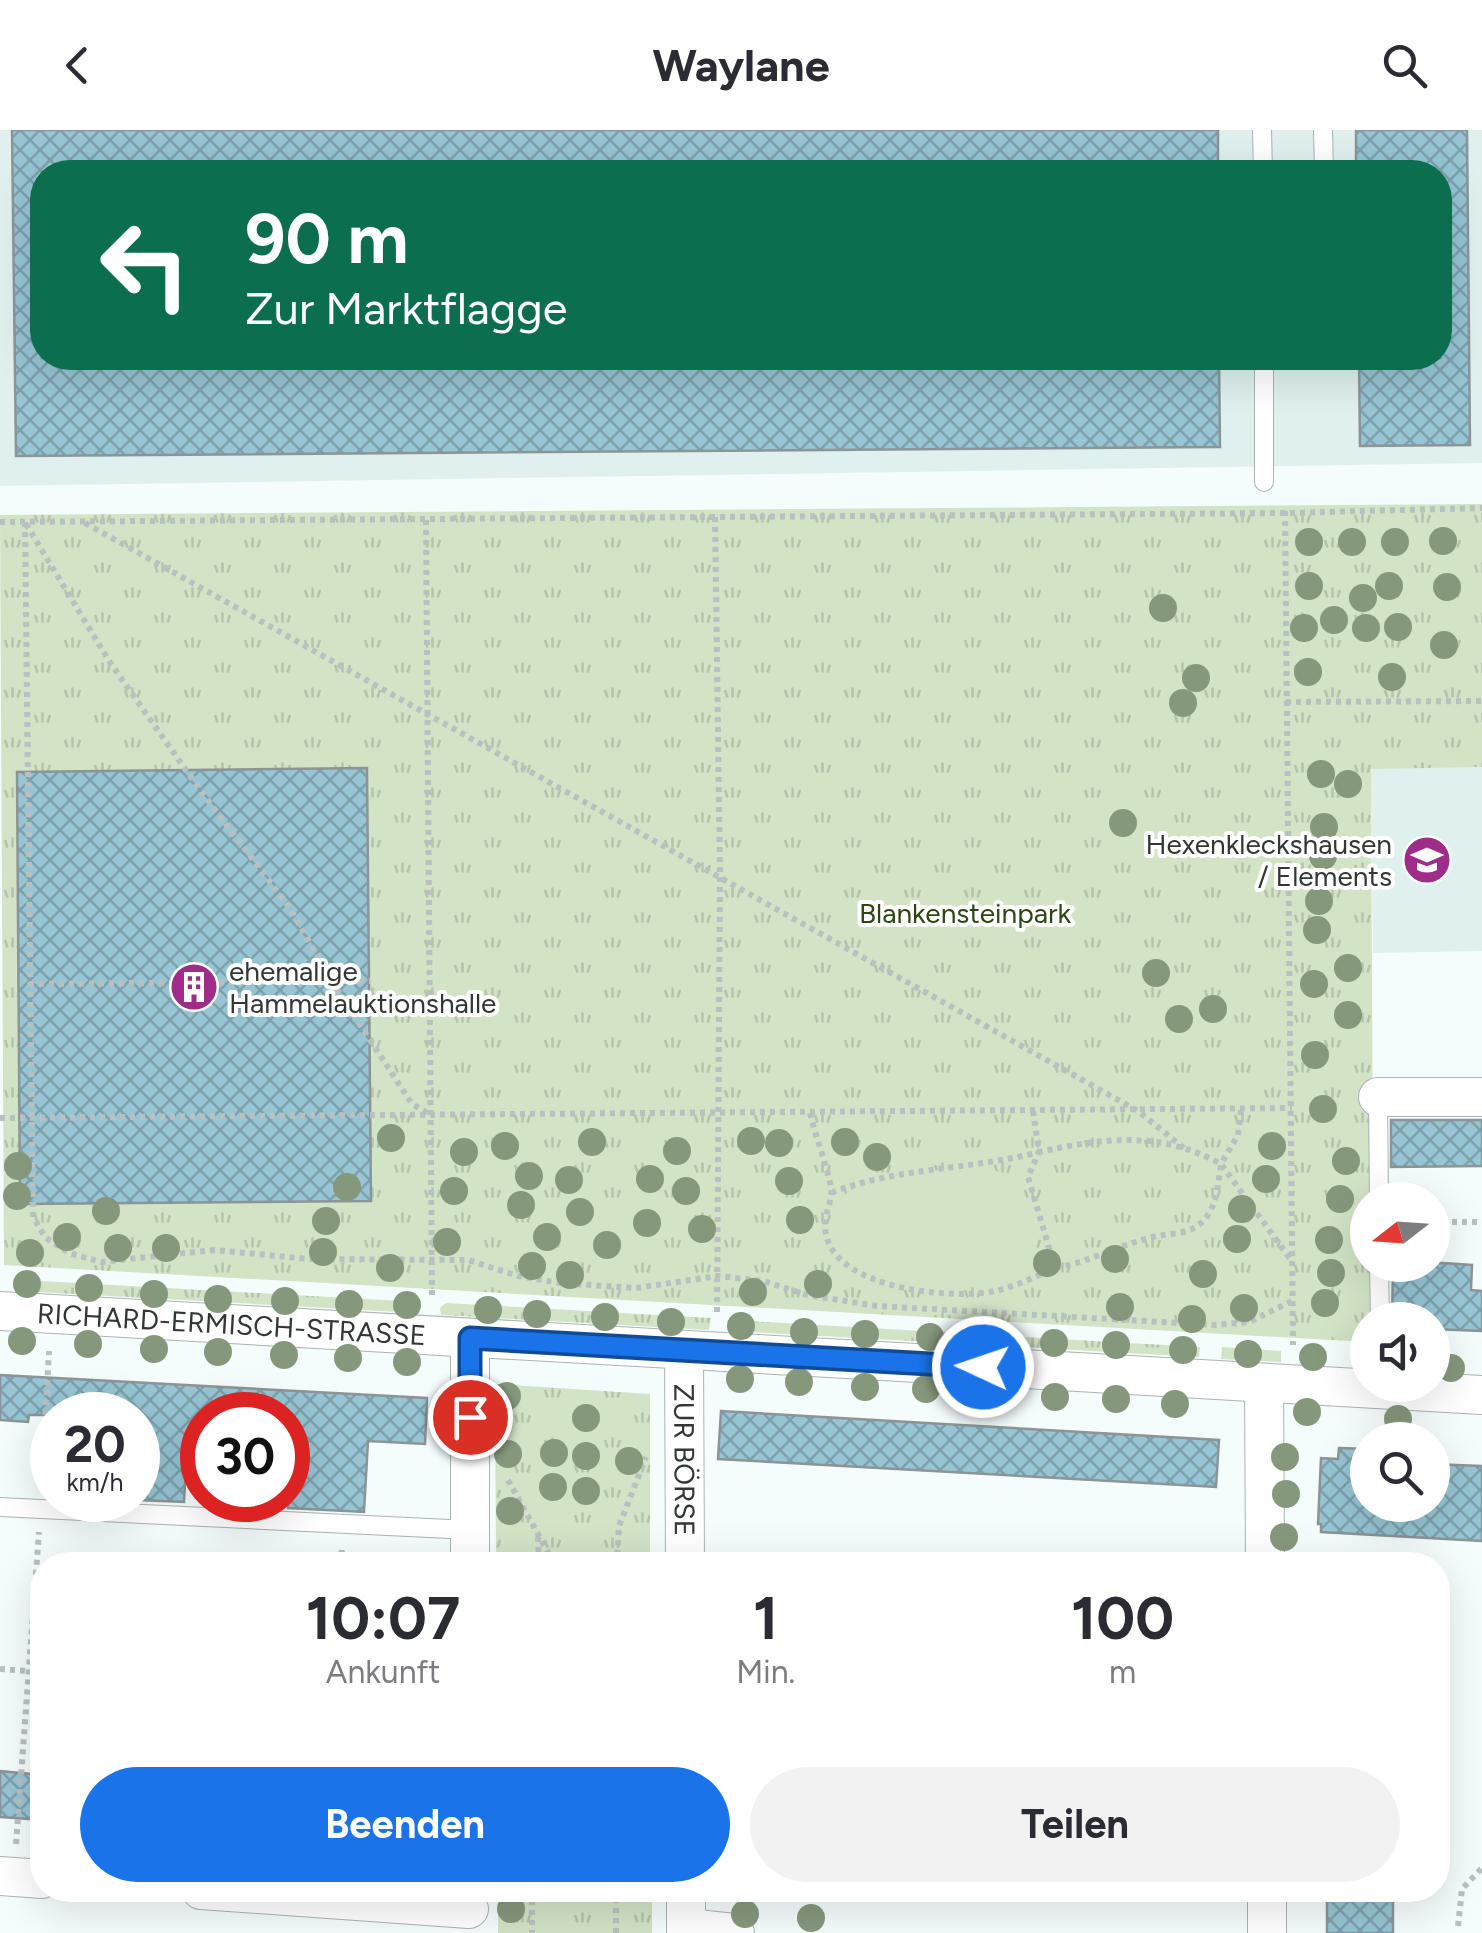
<!DOCTYPE html>
<html lang="de">
<head>
<meta charset="utf-8">
<style>
	:root { --surface:#fff; --page:#f2f2f3; --text:#2b2b33; --muted:#7c7c81; --accent:#1a73e8 }
	body { margin:0; font-family:Figtree,sans-serif; background:var(--page); color:var(--text); height:100vh; display:flex; flex-direction:column; font-size:38px; white-space:nowrap }
	* { box-sizing:border-box; margin:0 }
	p { font-size:32px; color:var(--muted) }
	.icon { flex:none; width:55px; height:55px; fill:none; stroke:currentColor; stroke-width:2; stroke-linecap:round; stroke-linejoin:round }
	.map { position:relative; flex:1; overflow:hidden }
	.details { position:absolute; left:30px; top:1422px; width:1420px; height:350px; display:flex; flex-direction:column; background:var(--surface); border-radius:40px; box-shadow:0 10px 40px #0002 }
	.details>* { flex:none }
	.banner { position:absolute; left:30px; top:30px; width:1422px; height:210px; border-radius:40px; box-shadow:0 10px 40px #0002; background:#0b6e4f; color:#fff; overflow:hidden }
	.needle { width:65px; rotate:253deg }
	.fabs { position:absolute; left:1350px; top:1052px; display:grid; gap:20px }
	.fabs a { display:grid; place-items:center; width:100px; height:100px; border-radius:50%; background:var(--surface); box-shadow:0 10px 40px #0002; font-size:50px }
	.speed { position:absolute; left:30px; top:1262px; display:flex; gap:20px; font-size:50px; font-weight:700; text-align:center }
	.speed>* { display:grid; place-content:center; width:130px; height:130px; border-radius:50%; background:var(--surface); box-shadow:0 10px 40px #0002; line-height:1 }
	.speed small { font-size:25px; font-weight:400 }
	.speed .limit { border:15px solid #d22; background:#fff; color:#111 }
	.pin { position:absolute; display:grid; place-items:center; width:85px; height:85px; color:#fff; margin:-42px; border:5px solid #fff; border-radius:50%; box-shadow:0 2px 10px #0007 }
	.me { position:absolute; width:110px; margin:-55px; rotate:273deg; stroke-linejoin:round; filter:drop-shadow(0 0 8px #0008) }
	.turn { display:flex; align-items:center; gap:35px; height:210px; padding:0 50px; font-size:45px }
	.turn .icon { width:130px; height:130px; stroke-width:2.5 }
	.turn b { display:block; font-size:70px; line-height:85px }
	.eta { display:flex; justify-content:space-evenly; align-items:center; height:170px; text-align:center }
	.eta b { font-size:60px; font-weight:700; line-height:70px }
	.cta { display:flex; gap:20px; margin-top:auto; padding:20px 50px }
	.cta a { flex:1; height:115px; border-radius:60px; background:var(--accent); color:#fff; font-size:40px; font-weight:700; line-height:115px; text-align:center }
	.cta a+a { background:var(--page); color:var(--text) }
	header { display:flex; justify-content:space-between; align-items:center; height:130px; padding:0 50px; background:var(--surface); font-size:45px; font-weight:700 }
	.map>svg:first-child { display:block }
</style>
</head>
<body>
<header><svg class="icon" aria-label="back" viewBox="0 0 24 24"><path d="M15 5l-7 7 7 7"/></svg>Waylane<svg class="icon" aria-label="search" viewBox="0 0 24 24"><circle cx="10" cy="10" r="6"/><path d="M15 15l6 6"/></svg></header>
<div class="map">
<svg width="1482" height="1803" viewBox="0 0 1482 1803">
	<defs>
		<pattern id="grass-tufts" width="24" height="20" patternUnits="userSpaceOnUse" patternTransform="scale(2.5)"><rect width="24" height="20" fill="#d2e3c6"/><path d="M3 7l-1-3M5 7V3M7 7l1-3M15 17l-1-3M17 17v-4M19 17l1-3" fill="none" stroke="#b5c3ab"/></pattern>
		<pattern id="building-cross-hatch" width="8" height="8" patternUnits="userSpaceOnUse" patternTransform="scale(2.5)"><rect width="8" height="8" fill="#97c5d4"/><path d="M0 0l8 8M0 8l8-8" fill="none" stroke="#7ca1ad"/></pattern>
	</defs>
	<rect width="100%" height="100%" fill="#f4fdfc"/>
	<!-- built -->
	<path fill="#dff0ef" fill-rule="evenodd" d="M 0,0 L 1482,0 L 1482,333 L 0,356 ZM 42,42 L 1440,42 L 1440,228 L 42,228 Z
		M 1482,637 L 1482,821 L 1373,823 L 1371,638 Z"/>
	<!-- grass -->
	<path fill="url(#grass-tufts)" d="M 1482,374 L 1482,637 L 1371,639 L 1373,1070 L 1368,1070 L 1368,1135 L 1373,1135 L 1373,1190 L 1368,1190 L 1367,1212 L 4,1135 L 0,385 Z
		M 23,1150 L 419,1172 L 418,1183 L 18,1161 L 16,1156 Z
		M 446,1173 L 711,1188 L 709,1200 L 441,1185 L 440,1178 Z
		M 731,1190 L 1200,1217 L 1199,1227 L 731,1201 Z
		M 1222,1217 L 1281,1221 L 1281,1232 L 1221,1229 Z
		M 495,1254 L 650,1264 L 650,1435 L 496,1435 Z
		M 498,1760 L 652,1760 L 652,1803 L 498,1803 Z"/>
	<!-- pitch -->
	<path fill="#d2e3c6" d="M 958,1037 C 973,1037 990,1036 1003,1044 C 1008,1047 1017,1054 1021,1058 C 1031,1071 1041,1117 1032,1132 C 1005,1174 816,1166 831,1088 C 833,1076 842,1065 853,1059 C 884,1045 925,1043 958,1037 Z"/>
	<!-- building -->
	<path fill="url(#building-cross-hatch)" stroke="#8d9497" stroke-width="2.5" d="M 12,0 L 1218,0 L 1218,42 L 42,42 L 42,228 L 1219,228 L 1220,317 L 16,326 Z
		M 1356,0 L 1467,0 L 1470,315 L 1360,316 L 1359,228 L 1440,228 L 1440,42 L 1356,42 Z
		M 367,638 L 371,1071 L 20,1074 L 17,642 Z
		M 1391,990 L 1482,990 L 1482,1036 L 1391,1037 Z
		M 1443,1133 L 1472,1135 L 1471,1160 L 1482,1161 L 1482,1201 L 1432,1199 L 1432,1190 L 1392,1190 L 1393,1135 Z
		M 0,1245 L 427,1268 L 425,1314 L 368,1311 L 364,1382 L 288,1378 L 288,1285 L 202,1285 L 202,1302 L 188,1301 L 184,1372 L 138,1370 L 138,1285 L 29,1285 L 28,1292 L 0,1290 Z
		M 721,1281 L 1219,1310 L 1216,1357 L 718,1329 Z
		M 1339,1318 L 1368,1319 L 1368,1375 L 1432,1375 L 1432,1334 L 1482,1336 L 1482,1411 L 1321,1402 L 1321,1394 L 1318,1394 L 1321,1328 L 1338,1329 Z
		M 0,1641 L 42,1645 L 42,1690 L 0,1687 Z
		M 1327,1760 L 1393,1760 L 1393,1803 L 1327,1803 Z"/>
	<g fill="none" stroke-linecap="round" stroke-linejoin="round">
		<!-- service casing -->
		<g stroke="#abb3b3" stroke-width="20">
			<path id="service" d="M 1262,0 L 1263,42
				M 1323,0 L 1324,42
				M 1264,352 L 1264,228
				M 1378,967 L 1379,1070
				M 1379,1135 L 1380,1190
				M 0,1377 L 470,1400"/>
		</g>
		<!-- minor casing -->
		<g stroke="#abb3b3" stroke-width="40">
			<g id="minor">
				<path d="M 1378,967 L 1482,967"/>
				<path id="s1" d="M 0,1181 L 1482,1265"/>
				<path d="M 470,1208 L 470,1435"/>
				<path id="s2" d="M 684,1222 L 685,1435"/>
				<path d="M 1264,1253 L 1265,1435"/>
				<path d="M 0,1746 L 42,1749"/>
				<path d="M 201,1760 L 469,1779"/>
				<path d="M 1267,1760 L 1267,1803"/>
				<path d="M 686,1798 L 735,1803"/>
				<path d="M 686,1803 L 686,1760"/>
			</g>
		</g>
		<!-- path -->
		<path stroke="#b9c1c0" stroke-width="6" stroke-dasharray="5 5" stroke-linecap="butt" d="M 1285,381 L 1293,1215
			M 715,387 L 720,745 L 717,1182
			M 426,390 L 432,1166
			M 0,392 L 1286,383 L 1482,378
			M 25,392 L 33,1087 L 45,1107 L 69,1123 L 101,1132 L 214,1120 L 309,1129 L 468,1130 L 518,1146 L 560,1153 L 636,1158 L 718,1146 L 763,1151 L 807,1165 L 877,1176 L 1216,1195 L 1249,1192 L 1292,1171
			M 85,393 L 1138,981 L 1185,1019
			M 26,394 L 109,531 L 200,660 L 290,778 L 332,852 L 412,974 L 429,984
			M 1286,572 L 1482,571
			M 29,854 L 370,851
			M 1241,980 L 1238,1005 L 1221,1034 L 1291,1130
			M 1033,981 L 1039,1022 C 1105,1008 1158,1000 1221,1034 C 1218,1054 1217,1078 1202,1092 C 1191,1104 1173,1103 1158,1106 C 1122,1113 1091,1132 1055,1138
			M 810,983 C 816,1008 826,1033 831,1057 C 834,1072 820,1087 827,1108 C 841,1158 946,1169 990,1162 C 1013,1158 1034,1147 1055,1138 L 1028,1047 L 1039,1022 C 971,1040 899,1037 833,1062
			M 0,988 L 1292,978
			M 1432,1092 L 1482,1092
			M 508,1350 L 555,1435
			M 42,1355 L 49,1221
			M 538,1407 L 539,1435
			M 341,1435 L 342,1418
			M 617,1435 L 619,1396 L 646,1327
			M 0,1539 L 42,1542
			M 16,1714 L 39,1402
			M 529,1760 L 653,1768
			M 532,1760 L 532,1803
			M 1458,1796 L 1462,1759 L 1482,1738
			M 616,1803 L 616,1760"/>
		<!-- service -->
		<use href="#service" stroke="#fff" stroke-width="18"/>
		<!-- minor -->
		<use href="#minor" stroke="#fff" stroke-width="38"/>
	</g>
	<!-- trees -->
	<g fill="#86987c">
		<circle cx="1443" cy="411" r="14"/>
		<circle cx="1309" cy="412" r="14"/>
		<circle cx="1352" cy="412" r="14"/>
		<circle cx="1395" cy="412" r="14"/>
		<circle cx="1309" cy="456" r="14"/>
		<circle cx="1389" cy="456" r="14"/>
		<circle cx="1447" cy="457" r="14"/>
		<circle cx="1363" cy="468" r="14"/>
		<circle cx="1163" cy="478" r="14"/>
		<circle cx="1334" cy="490" r="14"/>
		<circle cx="1398" cy="497" r="14"/>
		<circle cx="1304" cy="498" r="14"/>
		<circle cx="1366" cy="498" r="14"/>
		<circle cx="1444" cy="515" r="14"/>
		<circle cx="1308" cy="542" r="14"/>
		<circle cx="1392" cy="547" r="14"/>
		<circle cx="1196" cy="548" r="14"/>
		<circle cx="1183" cy="573" r="14"/>
		<circle cx="1321" cy="644" r="14"/>
		<circle cx="1348" cy="654" r="14"/>
		<circle cx="1123" cy="693" r="14"/>
		<circle cx="1324" cy="697" r="14"/>
		<circle cx="1323" cy="726" r="14"/>
		<circle cx="1319" cy="771" r="14"/>
		<circle cx="1317" cy="800" r="14"/>
		<circle cx="1348" cy="838" r="14"/>
		<circle cx="1156" cy="843" r="14"/>
		<circle cx="1314" cy="854" r="14"/>
		<circle cx="1213" cy="879" r="14"/>
		<circle cx="1348" cy="885" r="14"/>
		<circle cx="1179" cy="889" r="14"/>
		<circle cx="1315" cy="925" r="14"/>
		<circle cx="1323" cy="979" r="14"/>
		<circle cx="391" cy="1008" r="14"/>
		<circle cx="751" cy="1011" r="14"/>
		<circle cx="592" cy="1012" r="14"/>
		<circle cx="845" cy="1012" r="14"/>
		<circle cx="779" cy="1013" r="14"/>
		<circle cx="505" cy="1016" r="14"/>
		<circle cx="1272" cy="1016" r="14"/>
		<circle cx="677" cy="1021" r="14"/>
		<circle cx="464" cy="1022" r="14"/>
		<circle cx="877" cy="1027" r="14"/>
		<circle cx="1346" cy="1031" r="14"/>
		<circle cx="18" cy="1036" r="14"/>
		<circle cx="529" cy="1046" r="14"/>
		<circle cx="650" cy="1049" r="14"/>
		<circle cx="1266" cy="1049" r="14"/>
		<circle cx="569" cy="1050" r="14"/>
		<circle cx="789" cy="1051" r="14"/>
		<circle cx="347" cy="1057" r="14"/>
		<circle cx="454" cy="1061" r="14"/>
		<circle cx="686" cy="1061" r="14"/>
		<circle cx="17" cy="1066" r="14"/>
		<circle cx="1340" cy="1069" r="14"/>
		<circle cx="521" cy="1075" r="14"/>
		<circle cx="1242" cy="1079" r="14"/>
		<circle cx="106" cy="1081" r="14"/>
		<circle cx="580" cy="1082" r="14"/>
		<circle cx="800" cy="1090" r="14"/>
		<circle cx="326" cy="1091" r="14"/>
		<circle cx="647" cy="1093" r="14"/>
		<circle cx="702" cy="1099" r="14"/>
		<circle cx="67" cy="1107" r="14"/>
		<circle cx="547" cy="1107" r="14"/>
		<circle cx="1237" cy="1109" r="14"/>
		<circle cx="1329" cy="1110" r="14"/>
		<circle cx="447" cy="1112" r="14"/>
		<circle cx="607" cy="1115" r="14"/>
		<circle cx="118" cy="1118" r="14"/>
		<circle cx="166" cy="1118" r="14"/>
		<circle cx="323" cy="1122" r="14"/>
		<circle cx="30" cy="1123" r="14"/>
		<circle cx="1115" cy="1129" r="14"/>
		<circle cx="1047" cy="1133" r="14"/>
		<circle cx="532" cy="1136" r="14"/>
		<circle cx="390" cy="1138" r="14"/>
		<circle cx="1331" cy="1143" r="14"/>
		<circle cx="1203" cy="1144" r="14"/>
		<circle cx="570" cy="1145" r="14"/>
		<circle cx="27" cy="1154" r="14"/>
		<circle cx="818" cy="1154" r="14"/>
		<circle cx="89" cy="1158" r="14"/>
		<circle cx="753" cy="1162" r="14"/>
		<circle cx="154" cy="1164" r="14"/>
		<circle cx="218" cy="1169" r="14"/>
		<circle cx="285" cy="1171" r="14"/>
		<circle cx="1325" cy="1173" r="14"/>
		<circle cx="349" cy="1174" r="14"/>
		<circle cx="407" cy="1175" r="14"/>
		<circle cx="1120" cy="1177" r="14"/>
		<circle cx="1244" cy="1178" r="14"/>
		<circle cx="488" cy="1180" r="14"/>
		<circle cx="537" cy="1184" r="14"/>
		<circle cx="605" cy="1187" r="14"/>
		<circle cx="1192" cy="1189" r="14"/>
		<circle cx="671" cy="1192" r="14"/>
		<circle cx="741" cy="1196" r="14"/>
		<circle cx="804" cy="1202" r="14"/>
		<circle cx="865" cy="1204" r="14"/>
		<circle cx="930" cy="1207" r="14"/>
		<circle cx="992" cy="1210" r="14"/>
		<circle cx="22" cy="1211" r="14"/>
		<circle cx="1054" cy="1213" r="14"/>
		<circle cx="88" cy="1214" r="14"/>
		<circle cx="1116" cy="1215" r="14"/>
		<circle cx="154" cy="1219" r="14"/>
		<circle cx="1183" cy="1220" r="14"/>
		<circle cx="218" cy="1222" r="14"/>
		<circle cx="1248" cy="1224" r="14"/>
		<circle cx="284" cy="1225" r="14"/>
		<circle cx="1313" cy="1227" r="14"/>
		<circle cx="348" cy="1228" r="14"/>
		<circle cx="407" cy="1232" r="14"/>
		<circle cx="1451" cy="1238" r="14"/>
		<circle cx="740" cy="1249" r="14"/>
		<circle cx="799" cy="1252" r="14"/>
		<circle cx="865" cy="1257" r="14"/>
		<circle cx="926" cy="1259" r="14"/>
		<circle cx="994" cy="1262" r="14"/>
		<circle cx="507" cy="1266" r="14"/>
		<circle cx="1055" cy="1267" r="14"/>
		<circle cx="1116" cy="1269" r="14"/>
		<circle cx="1175" cy="1274" r="14"/>
		<circle cx="1307" cy="1282" r="14"/>
		<circle cx="586" cy="1288" r="14"/>
		<circle cx="1398" cy="1289" r="14"/>
		<circle cx="554" cy="1323" r="14"/>
		<circle cx="508" cy="1324" r="14"/>
		<circle cx="586" cy="1326" r="14"/>
		<circle cx="1285" cy="1327" r="14"/>
		<circle cx="629" cy="1331" r="14"/>
		<circle cx="553" cy="1357" r="14"/>
		<circle cx="586" cy="1361" r="14"/>
		<circle cx="1286" cy="1364" r="14"/>
		<circle cx="510" cy="1381" r="14"/>
		<circle cx="1284" cy="1407" r="14"/>
		<circle cx="511" cy="1779" r="14"/>
		<circle cx="745" cy="1784" r="14"/>
		<circle cx="811" cy="1788" r="14"/>
	</g>
	<g fill="none" stroke-linecap="round" stroke-linejoin="round">
		<!-- route casing -->
		<g stroke="#114b97" stroke-width="25">
			<path id="route" d="M 470,1287 L 470,1208 L 983,1237"/>
		</g>
		<!-- route -->
		<use href="#route" stroke="#1a73e8" stroke-width="18"/>
	</g>
	<!-- icons -->
	<defs>
		<g id="school-disc" transform="scale(2.5)"><circle r="9.5" fill="#9f2c88" stroke="#fff"/><path d="M0-5L7-2L0 1L-7-2ZM-4 1L0 2.5L4 1V4Q0 6-4 4Z" fill="#fff"/></g>
		<g id="building-disc" transform="scale(2.5)"><circle r="9.5" fill="#9f2c88" stroke="#fff"/><path d="M-4-6H4V6H1V3H-1V6H-4ZM-2.5-4.3h1.7v1.8h-1.7ZM.8-4.3h1.7v1.8H.8ZM-2.5-1h1.7V.8h-1.7ZM.8-1h1.7V.8H.8Z" fill="#fff"/></g>
	</defs>
	<g fill-rule="evenodd">
		<use href="#school-disc" x="1427" y="730"/>
		<use href="#building-disc" x="194" y="857"/>
	</g>
	<g text-anchor="middle" dominant-baseline="central" stroke-width="8" stroke-linejoin="round" paint-order="stroke">
		<!-- poi labels -->
		<g font-size="28" fill="#333636" stroke="#fff" text-anchor="end">
			<text x="1392" y="714">Hexenkleckshausen<tspan x="1392" dy="32">/ Elements</tspan></text>
			<text x="229" y="841" text-anchor="start">ehemalige<tspan x="229" dy="32">Hammelauktionshalle</tspan></text>
		</g>
		<!-- park labels -->
		<g font-size="28" fill="#2c4613" stroke="#fff">
			<text x="965" y="783">Blankensteinpark</text>
		</g>
		<!-- street labels -->
		<g font-size="28" fill="#333636" stroke="#fff">
			<text stroke="none"><textPath href="#s1" startOffset="232">RICHARD-ERMISCH-STRASSE</textPath></text>
			<text stroke="none"><textPath href="#s2" startOffset="108">ZUR BÖRSE</textPath></text>
		</g>
	</g>
</svg>
<div class="fabs">
<a><svg class="needle" viewBox="-14 -14 28 28"><path d="M0-13l5 13h-10z" fill="#e53935"/><path d="M0 13l5-13h-10z" fill="#7c7c81"/></svg></a>
<a><svg class="icon" aria-label="sound" viewBox="0 0 24 24"><path d="M4 9h4l5-4v14l-5-4H4zM17 9q2 3 0 6"/></svg></a>
<a><svg class="icon" aria-label="search" viewBox="0 0 24 24"><circle cx="10" cy="10" r="6"/><path d="M15 15l6 6"/></svg></a>
</div>
<div class="speed"><div>20<small>km/h</small></div><div class="limit">30</div></div>
<div class="pin" style="left:470px;top:1287px;background:#d93025"><svg class="icon" aria-label="arrive" viewBox="0 0 24 24"><path d="M6 21V4h12l-3 4 3 4H6"/></svg></div>
<svg class="me" style="left:983px;top:1237px" viewBox="-20 -20 40 40"><circle r="17" fill="#1a73e8" stroke="#fff" stroke-width="3"/><path d="M0-11L8 9 0 5-8 9z" fill="#fff"/></svg>
<div class="banner">
<div class="turn"><svg class="icon" aria-label="left" viewBox="0 0 24 24"><path d="M17 20v-9H6M10 6l-5 5 5 5"/></svg><div><b>90 m</b>Zur Marktflagge</div></div>
</div>
<section class="details">
<div class="eta">
<div><b>10:07</b><p>Ankunft</p></div>
<div><b>1</b><p>Min.</p></div>
<div><b>100</b><p>m</p></div>
</div>
<div class="cta"><a>Beenden</a><a>Teilen</a></div>
</section>
</div>
</body>
</html>
